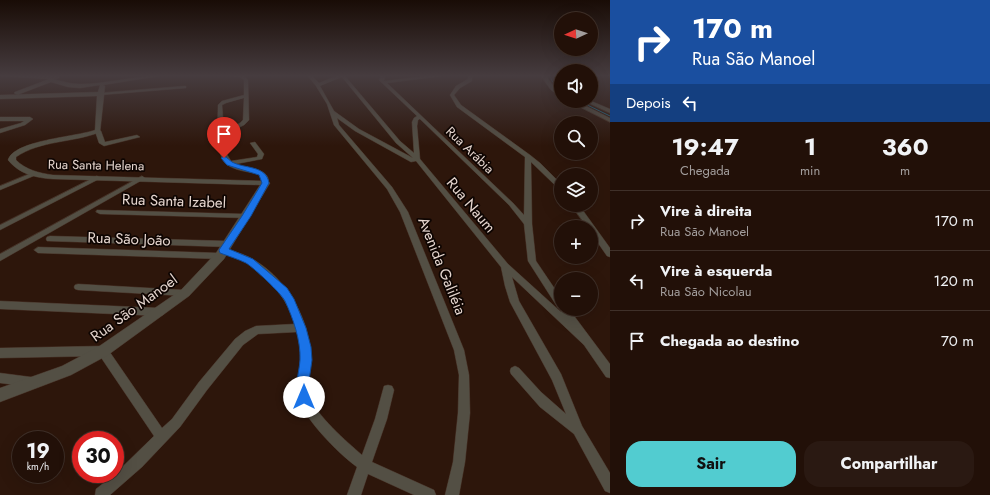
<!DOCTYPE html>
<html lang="pt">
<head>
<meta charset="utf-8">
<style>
	:root { --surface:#221008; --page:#2a1912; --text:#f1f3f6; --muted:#a29d9c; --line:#3f3029; --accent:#52ccd0 }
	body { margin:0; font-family:Jost,sans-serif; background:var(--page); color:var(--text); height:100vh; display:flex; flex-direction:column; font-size:15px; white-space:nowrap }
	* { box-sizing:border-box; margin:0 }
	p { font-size:13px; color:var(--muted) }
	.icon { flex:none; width:22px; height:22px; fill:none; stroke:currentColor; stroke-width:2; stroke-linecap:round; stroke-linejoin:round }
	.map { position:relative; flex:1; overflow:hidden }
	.drawer { display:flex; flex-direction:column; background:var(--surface); width:380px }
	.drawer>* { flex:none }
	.banner { background:#1a4fa0; color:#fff; overflow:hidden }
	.needle { width:26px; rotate:267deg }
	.fabs { position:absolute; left:554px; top:12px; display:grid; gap:8px }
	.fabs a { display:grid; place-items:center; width:44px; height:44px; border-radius:50%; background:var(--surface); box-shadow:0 4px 16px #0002,0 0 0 1px var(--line); font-size:20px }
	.speed { position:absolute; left:12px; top:431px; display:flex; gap:8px; font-size:20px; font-weight:700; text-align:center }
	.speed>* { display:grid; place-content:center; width:52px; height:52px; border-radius:50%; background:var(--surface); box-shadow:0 4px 16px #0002,0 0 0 1px var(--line); line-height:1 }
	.speed small { font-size:10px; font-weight:400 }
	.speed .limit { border:6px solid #d22; background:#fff; color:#111 }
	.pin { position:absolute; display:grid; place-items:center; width:34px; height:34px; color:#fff; margin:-41px -17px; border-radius:50% 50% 50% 0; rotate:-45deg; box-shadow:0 0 4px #0007 }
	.pin .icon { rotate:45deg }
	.me { position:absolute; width:44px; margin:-22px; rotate:0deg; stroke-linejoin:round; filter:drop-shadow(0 0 3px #0008) }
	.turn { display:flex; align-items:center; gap:14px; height:84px; padding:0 16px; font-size:18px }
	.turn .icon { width:52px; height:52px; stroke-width:2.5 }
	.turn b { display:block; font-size:28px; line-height:34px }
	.then { display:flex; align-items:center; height:38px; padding:0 16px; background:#0003; gap:8px; font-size:15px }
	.eta { display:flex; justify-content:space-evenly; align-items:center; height:68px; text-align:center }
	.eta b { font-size:24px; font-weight:700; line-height:28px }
	.button { display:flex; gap:8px; margin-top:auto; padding:8px 16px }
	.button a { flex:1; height:46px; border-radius:16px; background:var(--accent); color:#111; font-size:16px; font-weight:700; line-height:46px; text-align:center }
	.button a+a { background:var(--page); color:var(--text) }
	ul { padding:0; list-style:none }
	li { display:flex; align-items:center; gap:12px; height:60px; padding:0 16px; border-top:1px solid var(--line) }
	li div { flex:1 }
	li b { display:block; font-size:15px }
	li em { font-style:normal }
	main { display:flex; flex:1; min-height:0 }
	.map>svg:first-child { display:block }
</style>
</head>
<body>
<main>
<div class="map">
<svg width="610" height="495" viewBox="0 0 610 495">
	<rect width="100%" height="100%" fill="#2d160b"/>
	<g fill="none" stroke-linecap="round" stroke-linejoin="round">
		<!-- stream -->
		<path stroke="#206c89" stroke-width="1" d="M 550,76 L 552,81 L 561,90
			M 579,101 L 610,116"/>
		<!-- minor casing -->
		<g stroke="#473126" stroke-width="1">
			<path id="minor" d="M 229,76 L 244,76 L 248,80 L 249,120 L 244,125 L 224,135 L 226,153 L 231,161 L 257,157 L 258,154 L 250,143 L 255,142 L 264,154 L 262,159 L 236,164 C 247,169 272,168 268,184 L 264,184 L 260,174 C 249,172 235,171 226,164 C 215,154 218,120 218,105 L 222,101 L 244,95 L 244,80 L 240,77 ZM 244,98 L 243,120 L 240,123 L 224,131 L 222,105 L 226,103 Z
				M 308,76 L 312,76 L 319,83 L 336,76 L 345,76 L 400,141 L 414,153 L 412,122 L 414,118 L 417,116 L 379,80 L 381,76 L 385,76 L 384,81 L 426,76 L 442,76 L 387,83 L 513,203 L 524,215 L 525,157 L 457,107 L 450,95 L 456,86 L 468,79 L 468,76 L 472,76 L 472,81 L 460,88 L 454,95 L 461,105 L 530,155 L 540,163 L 561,184 L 561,190 L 559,189 L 531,162 L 532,224 L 536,261 L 561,298 L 561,309 L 569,309 L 610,364 L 610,378 L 606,377 L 584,345 L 512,277 L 519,301 L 561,374 L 582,426 L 610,473 L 610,493 L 605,491 L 574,434 L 540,407 L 511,374 L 510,371 L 511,368 L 515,366 L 519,368 L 541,392 L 566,414 L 552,380 L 510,302 L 505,286 L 501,267 L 416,161 L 411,162 L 355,131 L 337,118 L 339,125 L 392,187 L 408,212 L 464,350 L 469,375 L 470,413 L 465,462 L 459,495 L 445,495 L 453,462 L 458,413 L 459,375 L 454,350 L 400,212 L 387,189 L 334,125 L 327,104 L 316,86 ZM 342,77 L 396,143 L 413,158 L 359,129 L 334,111 L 320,86 ZM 420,119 L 509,205 L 524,224 L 528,261 L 558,308 L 560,308 L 561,312 L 508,264 L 420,159 L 417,126 L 418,120 Z
				M 184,86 L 186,86 L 186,88 L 100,95 L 98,94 L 100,93 Z
				M 0,117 L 30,117 L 33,119 L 25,125 L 0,133 L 0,129 L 21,123 L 24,121 L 0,121 Z
				M 98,129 L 101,131 L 105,142 L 137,135 L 140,137 L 104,146 L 99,143 L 95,131 Z
				M 34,172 L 36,173 L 36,175 L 0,190 L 0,186 Z
				M 97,176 L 99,177 L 99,179 L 0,230 L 0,225 Z
				M 142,176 L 145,178 L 144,179 L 0,261 L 0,254 Z
				M 571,205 L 579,205 L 610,248 L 610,257 L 607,256 L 591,233 L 591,227 L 587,227 Z
				M 97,210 L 246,214 L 250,216 L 246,218 L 100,214 L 96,212 Z
				M 50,236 L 228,241 L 232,244 L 228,247 L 47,241 L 46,239 L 47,237 Z
				M 38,247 L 220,253 L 224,256 L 220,259 L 38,253 L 34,250 Z
				M 223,248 C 232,251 241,253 249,257 C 285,276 309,316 311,357 C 312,369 304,384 309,396 C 317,416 346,441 362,455 L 375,419 L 384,386 L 388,385 L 392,386 L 394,390 L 387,419 L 372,462 L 434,490 L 436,495 L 414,495 L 368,474 L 361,495 L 347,495 L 357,467 C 339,454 298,414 297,391 C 296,381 300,372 300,363 C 301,353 299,342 297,332 L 258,334 L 243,345 L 207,390 L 180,427 L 142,467 L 110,495 L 95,495 L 96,489 L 115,474 L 154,436 L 100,356 L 0,358 L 0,348 L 103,346 L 107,348 L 162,428 L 172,419 L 199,382 L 235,339 L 245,331 L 256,326 L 295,324 C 287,298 266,272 241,260 C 234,257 227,255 220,253 L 219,251 Z
				M 78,284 L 185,290 L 188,291 L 190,293 L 188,295 L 185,296 L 78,290 L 75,289 L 74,287 L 75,285 Z
				M 0,301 L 160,308 L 163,309 L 165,312 L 163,315 L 160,316 L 0,309 Z
				M 0,373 L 31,377 L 35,378 L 37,382 L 35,386 L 31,387 L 0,383 Z"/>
		</g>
		<!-- tertiary casing -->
		<g stroke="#473126" stroke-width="1">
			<path id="tertiary" d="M 1,76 L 59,76 L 59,78 L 53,79 C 62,81 70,84 80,84 C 106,84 133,76 159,76 L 103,85 L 105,86 L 100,132 C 73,143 41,140 16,157 L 16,160 C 26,170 39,173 53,175 L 266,181 L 270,183 L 224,259 L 189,296 L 108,355 L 71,375 L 0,402 L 0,388 L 62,366 L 98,347 L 181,290 L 216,253 L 260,185 L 53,179 C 36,178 19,174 8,160 C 14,140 76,137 95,130 L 97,96 L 0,99 L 0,95 L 98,92 L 100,85 L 80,88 L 68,87 L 51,82 L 17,95 L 14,93 L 15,92 L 49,79 Z
				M 541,76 L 546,76 L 555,88 L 561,92 L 561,97 L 551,90 Z
				M 556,76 L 561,76 L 561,84 L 559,83 Z
				M 568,101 L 576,101 L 610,118 L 610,122 Z
				M 584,101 L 591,101 L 610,109 L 610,113 Z"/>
		</g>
		<!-- minor -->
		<use href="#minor" fill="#534f44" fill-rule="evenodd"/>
		<!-- tertiary -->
		<use href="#tertiary" fill="#534f44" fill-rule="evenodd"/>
	</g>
	<!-- sky -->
	<linearGradient id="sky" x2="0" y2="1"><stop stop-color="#190c06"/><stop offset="0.52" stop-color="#463c3f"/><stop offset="1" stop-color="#463c3f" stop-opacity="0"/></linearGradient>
	<rect width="610" height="146" fill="url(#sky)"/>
	<!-- route -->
	<path fill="#1a73e8" stroke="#114b97" d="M 224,156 C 228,158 229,160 232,162 C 245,169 266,165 269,183 L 251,216 L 229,249 L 253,259 L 287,288 L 294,299 L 306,328 L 311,347 L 312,360 L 308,388 L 310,397 L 308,402 L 304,404 L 299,402 C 293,388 299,375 300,360 C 301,341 293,318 285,301 C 281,293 254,268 246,263 C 238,259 228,256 220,253 L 219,250 L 242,216 L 262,183 L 259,175 L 227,165 L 221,158 Z"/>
	<g text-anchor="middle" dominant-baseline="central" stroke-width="3.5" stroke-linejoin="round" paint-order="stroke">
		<!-- far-street labels -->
		<g font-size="13" fill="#e6d6cf" stroke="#0e0502">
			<text transform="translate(470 150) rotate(44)">Rua Arábia</text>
			<text transform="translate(96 165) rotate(1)">Rua Santa Helena</text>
		</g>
		<!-- street labels -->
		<g font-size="15" fill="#e6d6cf" stroke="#0e0502">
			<text transform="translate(174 201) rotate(2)">Rua Santa Izabel</text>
			<text transform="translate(471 205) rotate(50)">Rua Naum</text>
			<text transform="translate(129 239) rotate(2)">Rua São João</text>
			<text transform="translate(442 266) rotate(68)">Avenida Galiléia</text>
			<text transform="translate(134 308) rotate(-36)">Rua São Manoel</text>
		</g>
	</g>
</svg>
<div class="fabs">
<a><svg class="needle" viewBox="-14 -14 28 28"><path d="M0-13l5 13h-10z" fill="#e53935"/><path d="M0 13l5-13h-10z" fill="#a29d9c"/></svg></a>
<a><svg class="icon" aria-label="sound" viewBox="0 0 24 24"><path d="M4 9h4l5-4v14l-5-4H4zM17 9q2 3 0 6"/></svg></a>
<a><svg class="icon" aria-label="search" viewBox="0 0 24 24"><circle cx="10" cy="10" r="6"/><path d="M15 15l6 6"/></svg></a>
<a><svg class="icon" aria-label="layers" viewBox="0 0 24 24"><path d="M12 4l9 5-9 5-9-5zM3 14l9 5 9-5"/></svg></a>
<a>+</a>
<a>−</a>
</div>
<div class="speed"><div>19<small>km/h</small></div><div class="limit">30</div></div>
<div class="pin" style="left:224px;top:158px;background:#d93025"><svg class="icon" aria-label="arrive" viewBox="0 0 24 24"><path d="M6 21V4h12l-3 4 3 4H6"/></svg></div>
<svg class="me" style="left:304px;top:397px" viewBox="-20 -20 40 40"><circle r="19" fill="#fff"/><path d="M0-13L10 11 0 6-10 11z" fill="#1a73e8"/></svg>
</div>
<section class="drawer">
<div class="banner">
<div class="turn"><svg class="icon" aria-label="right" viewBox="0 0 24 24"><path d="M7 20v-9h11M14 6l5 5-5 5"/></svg><div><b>170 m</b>Rua São Manoel</div></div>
<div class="then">Depois<svg class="icon" aria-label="left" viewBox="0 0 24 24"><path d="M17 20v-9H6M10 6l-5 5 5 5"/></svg></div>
</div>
<div class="eta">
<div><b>19:47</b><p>Chegada</p></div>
<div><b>1</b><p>min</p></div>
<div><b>360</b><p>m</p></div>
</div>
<ul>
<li><svg class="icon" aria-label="right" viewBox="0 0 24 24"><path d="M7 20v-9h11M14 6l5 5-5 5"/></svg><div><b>Vire à direita</b><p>Rua São Manoel</p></div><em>170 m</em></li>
<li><svg class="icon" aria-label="left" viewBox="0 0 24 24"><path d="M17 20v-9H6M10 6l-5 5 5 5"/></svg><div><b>Vire à esquerda</b><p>Rua São Nicolau</p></div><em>120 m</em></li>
<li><svg class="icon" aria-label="arrive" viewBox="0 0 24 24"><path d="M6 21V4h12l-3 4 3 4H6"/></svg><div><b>Chegada ao destino</b></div><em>70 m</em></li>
</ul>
<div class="button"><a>Sair</a><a>Compartilhar</a></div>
</section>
</main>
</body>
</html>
